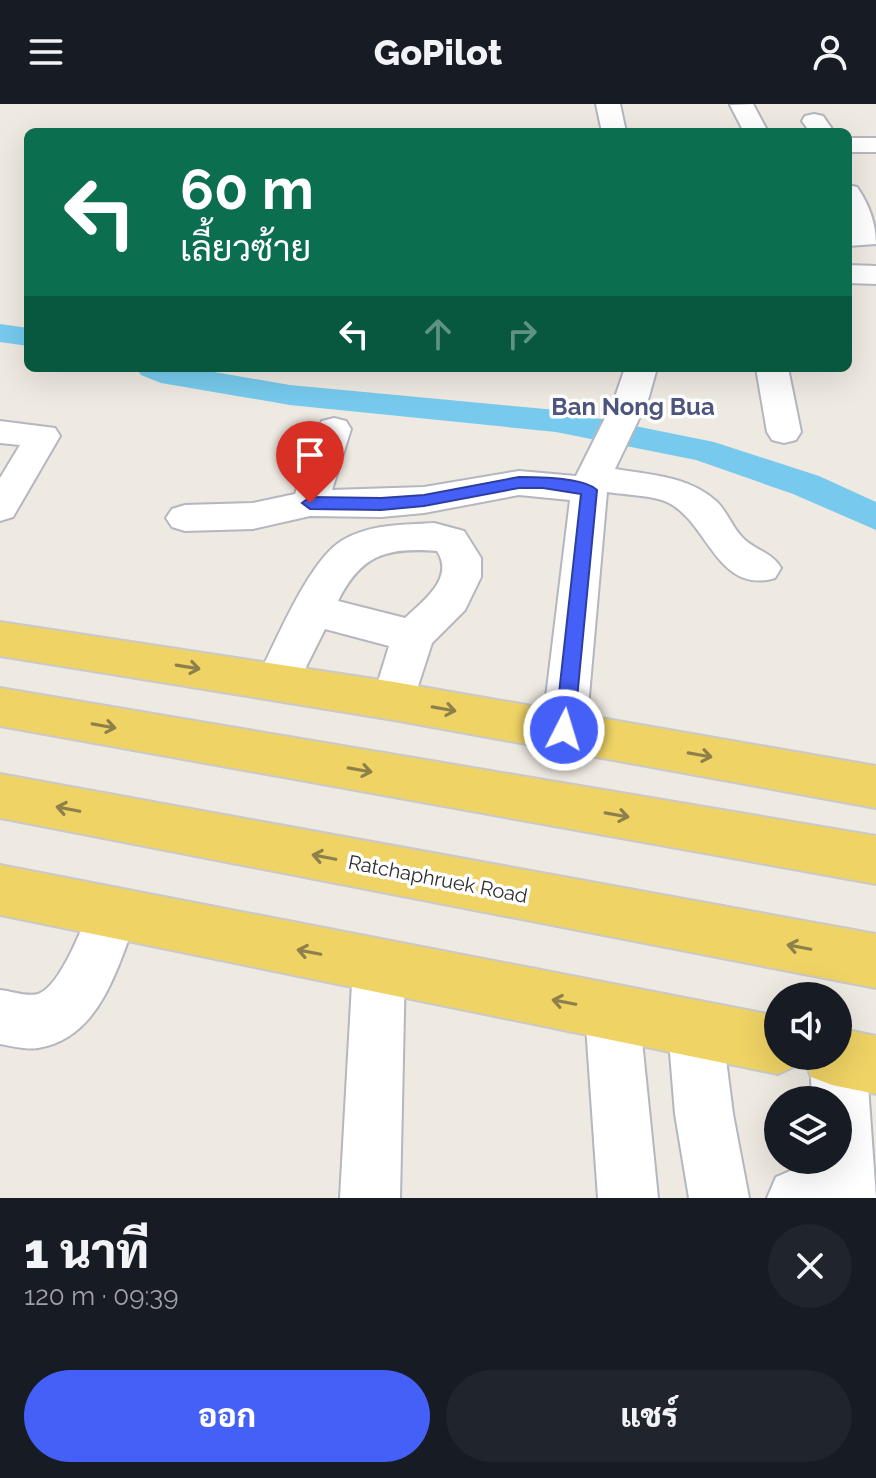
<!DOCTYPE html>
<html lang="th">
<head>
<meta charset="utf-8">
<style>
	:root { --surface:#171b24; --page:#20242c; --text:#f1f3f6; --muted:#9ea1a6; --accent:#4560f7 }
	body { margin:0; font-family:Raleway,Sarabun,sans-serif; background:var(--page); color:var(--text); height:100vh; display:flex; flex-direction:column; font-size:30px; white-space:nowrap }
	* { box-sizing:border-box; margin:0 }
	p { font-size:26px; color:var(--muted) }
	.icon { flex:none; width:44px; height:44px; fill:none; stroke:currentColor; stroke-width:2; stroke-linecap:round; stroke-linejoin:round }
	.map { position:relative; height:1094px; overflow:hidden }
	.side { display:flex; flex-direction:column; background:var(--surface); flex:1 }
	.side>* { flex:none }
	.banner { position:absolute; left:24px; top:24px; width:828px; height:244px; border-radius:12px; box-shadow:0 8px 32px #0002; background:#0b6e4f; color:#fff; overflow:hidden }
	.controls { position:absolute; left:764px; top:878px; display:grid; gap:16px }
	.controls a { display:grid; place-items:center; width:88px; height:88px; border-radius:50%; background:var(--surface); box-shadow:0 8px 32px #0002; font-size:40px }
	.pin { position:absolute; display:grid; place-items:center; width:68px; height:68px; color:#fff; margin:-82px -34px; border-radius:50% 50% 50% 0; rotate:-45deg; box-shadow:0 0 8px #0007 }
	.pin .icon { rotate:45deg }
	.me { position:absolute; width:88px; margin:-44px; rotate:5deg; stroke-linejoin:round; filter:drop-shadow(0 0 6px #0008) }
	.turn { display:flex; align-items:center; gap:28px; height:168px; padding:0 24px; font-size:36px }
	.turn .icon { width:104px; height:104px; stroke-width:2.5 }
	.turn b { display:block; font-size:56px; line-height:68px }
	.lanes { display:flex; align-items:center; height:76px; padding:0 24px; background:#0003; justify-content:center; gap:40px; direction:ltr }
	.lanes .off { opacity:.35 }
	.round { display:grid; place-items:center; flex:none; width:84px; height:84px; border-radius:42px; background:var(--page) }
	.summary { display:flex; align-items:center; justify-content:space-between; height:136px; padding:0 24px }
	h1 { font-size:48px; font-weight:800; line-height:60px }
	.cta { display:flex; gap:16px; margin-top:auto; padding:16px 24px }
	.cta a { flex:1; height:92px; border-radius:48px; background:var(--accent); color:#fff; font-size:32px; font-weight:800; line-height:92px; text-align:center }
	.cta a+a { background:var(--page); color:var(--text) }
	header { display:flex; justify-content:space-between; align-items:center; height:104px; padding:0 24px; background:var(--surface); font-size:36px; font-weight:800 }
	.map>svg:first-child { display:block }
</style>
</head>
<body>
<header><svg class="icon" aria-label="menu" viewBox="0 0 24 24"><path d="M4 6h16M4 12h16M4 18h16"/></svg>GoPilot<svg class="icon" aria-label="person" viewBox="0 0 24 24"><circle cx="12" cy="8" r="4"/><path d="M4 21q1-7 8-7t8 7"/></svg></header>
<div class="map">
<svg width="876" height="1094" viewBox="0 0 876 1094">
	<rect width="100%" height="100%" fill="#eee9e1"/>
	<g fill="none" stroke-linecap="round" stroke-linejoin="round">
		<!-- canal -->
		<path fill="#77caee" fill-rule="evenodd" d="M 0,220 L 28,224 L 28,242 L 0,238 Z
			M 136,264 L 191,264 L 290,281 L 556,306 L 714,338 L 819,372 L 876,398 L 876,426 L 793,390 L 696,356 L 556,328 L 290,301 L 161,279 L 141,271 Z"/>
		<!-- minor casing -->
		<g stroke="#b4b6c0" stroke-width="4">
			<path id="minor" d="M 596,0 L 620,0 L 626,28 L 602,28 Z
				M 730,1 L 753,0 L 768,28 L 744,28 Z
				M 814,10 L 823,12 L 834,28 L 810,28 L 802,17 L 805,12 Z
				M 848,34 L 876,34 L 876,48 L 848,48 Z
				M 848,81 L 857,83 C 869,100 876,120 876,140 L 848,142 Z
				M 848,161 L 876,162 L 876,180 L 848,179 Z
				M 625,264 L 657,264 L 648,296 L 615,365 C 651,371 688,372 716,397 C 727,407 732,423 742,433 C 754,446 772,448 781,464 L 775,474 C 718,491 708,419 669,399 C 653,391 626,391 607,388 L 586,626 L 580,639 L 564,645 L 548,639 L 542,626 L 570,396 L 519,391 L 424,409 L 381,413 L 310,412 L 253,425 L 185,427 L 172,423 L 166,414 L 172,405 L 185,401 L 253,399 L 295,390 L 317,325 L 322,317 L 334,314 L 346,317 L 351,325 L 332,386 L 424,383 L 519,367 L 576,372 L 614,296 Z
				M 756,264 L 788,264 L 801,328 L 796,336 L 784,339 L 772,336 L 767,328 Z
				M 0,317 L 55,324 L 60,332 L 13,413 L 0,417 L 0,374 L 20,341 L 0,339 Z
				M 434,419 L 464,427 L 481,454 L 481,473 L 465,506 L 432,539 L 409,610 L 394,615 L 379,610 L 372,597 L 389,542 L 325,525 L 293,589 L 278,594 L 263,589 L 256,577 C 275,540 309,455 343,436 C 370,420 403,421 434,419 ZM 437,447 C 455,474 423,497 405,514 L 338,497 C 361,451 386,443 437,447 Z
				M 113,786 L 131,793 L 138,810 C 118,861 101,934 38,944 C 26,946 12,942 0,940 L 0,886 C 11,887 27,893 38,890 C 62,882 85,815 95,793 Z
				M 379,836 L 398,844 L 405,862 L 400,1094 L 340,1094 L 353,862 L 360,844 Z
				M 612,880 L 631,888 L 639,907 L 658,1094 L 598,1094 L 585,907 L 593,888 Z
				M 695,897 L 714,905 L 722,924 L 733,1010 L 749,1094 L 689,1094 L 675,1010 L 668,924 L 676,905 Z
				M 838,925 L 858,933 L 866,953 L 876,1094 L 767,1094 L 776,1073 L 797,1064 L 814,1062 L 814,1056 L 838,1056 L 838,996 L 812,996 L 810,953 L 838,952 Z"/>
		</g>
		<!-- major casing -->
		<g stroke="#c9c9c9" stroke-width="4">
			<path id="major" d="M 0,518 L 394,578 L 876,662 L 876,704 L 394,616 L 0,552 Z
				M 0,584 L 876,732 L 876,780 L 0,622 Z
				M 0,670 L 876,830 L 876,884 L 0,714 Z
				M 0,761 L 778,912 L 778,952 L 802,952 L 798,961 L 778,970 L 0,811 Z
				M 838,924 L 876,932 L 876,990 L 832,981 L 811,973 L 803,952 L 838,952 Z"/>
		</g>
		<!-- minor -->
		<use href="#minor" fill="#fff" fill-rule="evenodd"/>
		<!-- major -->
		<use href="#major" fill="#efd365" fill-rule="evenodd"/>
	</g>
	<!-- one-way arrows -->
	<defs><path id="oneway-shaft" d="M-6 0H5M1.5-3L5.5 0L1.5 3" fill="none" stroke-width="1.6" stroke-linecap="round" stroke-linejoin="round" transform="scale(2)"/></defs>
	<g stroke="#8e804a">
		<use href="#oneway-shaft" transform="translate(188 563) rotate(9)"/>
		<use href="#oneway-shaft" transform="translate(444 605) rotate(10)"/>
		<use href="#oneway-shaft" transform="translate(104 622) rotate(10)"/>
		<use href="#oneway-shaft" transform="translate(700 651) rotate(10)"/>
		<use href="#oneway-shaft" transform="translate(360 666) rotate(10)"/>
		<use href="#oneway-shaft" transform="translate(68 705) rotate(-169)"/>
		<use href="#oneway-shaft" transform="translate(617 711) rotate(10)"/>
		<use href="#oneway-shaft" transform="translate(324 753) rotate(-169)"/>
		<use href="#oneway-shaft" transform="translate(799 843) rotate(-169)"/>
		<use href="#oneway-shaft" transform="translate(309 848) rotate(-169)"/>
		<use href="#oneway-shaft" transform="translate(564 898) rotate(-169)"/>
	</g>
	<!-- route -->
	<path fill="#4560f7" stroke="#2d3ea1" stroke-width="2" d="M 519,373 C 538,373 585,374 597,386 L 574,626 L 571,632 L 557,632 L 555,626 L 581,390 L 543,384 L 519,384 L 424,402 L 381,406 L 310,405 L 302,399 L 310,393 L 381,394 L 424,391 Z"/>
	<g text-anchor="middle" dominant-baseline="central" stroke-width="7" stroke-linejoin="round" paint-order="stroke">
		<!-- street labels -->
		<g font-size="20" fill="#2e2e2e" stroke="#fff">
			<text transform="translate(438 775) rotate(11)">Ratchaphruek Road</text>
		</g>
		<!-- quarter labels -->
		<g font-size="24" font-weight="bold" fill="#4e557f" stroke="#fff">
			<text x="633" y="302">Ban Nong Bua</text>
		</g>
	</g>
</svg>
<div class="controls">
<a><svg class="icon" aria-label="sound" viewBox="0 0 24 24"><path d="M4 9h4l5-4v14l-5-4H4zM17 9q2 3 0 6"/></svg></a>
<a><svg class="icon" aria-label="layers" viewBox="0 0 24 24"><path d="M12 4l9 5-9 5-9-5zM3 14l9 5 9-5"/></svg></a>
</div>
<div class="pin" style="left:310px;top:399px;background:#d93025"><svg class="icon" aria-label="arrive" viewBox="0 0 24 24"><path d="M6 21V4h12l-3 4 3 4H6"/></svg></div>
<svg class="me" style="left:564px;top:626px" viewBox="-20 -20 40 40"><circle r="17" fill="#4560f7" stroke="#fff" stroke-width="3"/><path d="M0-11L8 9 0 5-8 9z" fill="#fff"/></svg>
<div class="banner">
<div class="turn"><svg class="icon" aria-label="left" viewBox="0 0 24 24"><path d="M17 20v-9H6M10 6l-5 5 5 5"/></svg><div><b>60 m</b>เลี้ยวซ้าย</div></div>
<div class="lanes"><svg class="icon" aria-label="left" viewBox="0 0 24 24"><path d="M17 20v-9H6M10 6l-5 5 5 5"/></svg><svg class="icon off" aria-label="ahead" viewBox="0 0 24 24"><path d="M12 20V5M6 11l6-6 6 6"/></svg><svg class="icon off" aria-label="right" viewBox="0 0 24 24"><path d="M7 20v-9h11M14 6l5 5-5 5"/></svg></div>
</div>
</div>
<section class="side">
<div class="summary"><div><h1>1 นาที</h1><p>120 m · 09:39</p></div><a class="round"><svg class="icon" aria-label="close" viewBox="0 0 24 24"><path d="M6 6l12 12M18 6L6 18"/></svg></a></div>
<div class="cta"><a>ออก</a><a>แชร์</a></div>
</section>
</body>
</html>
